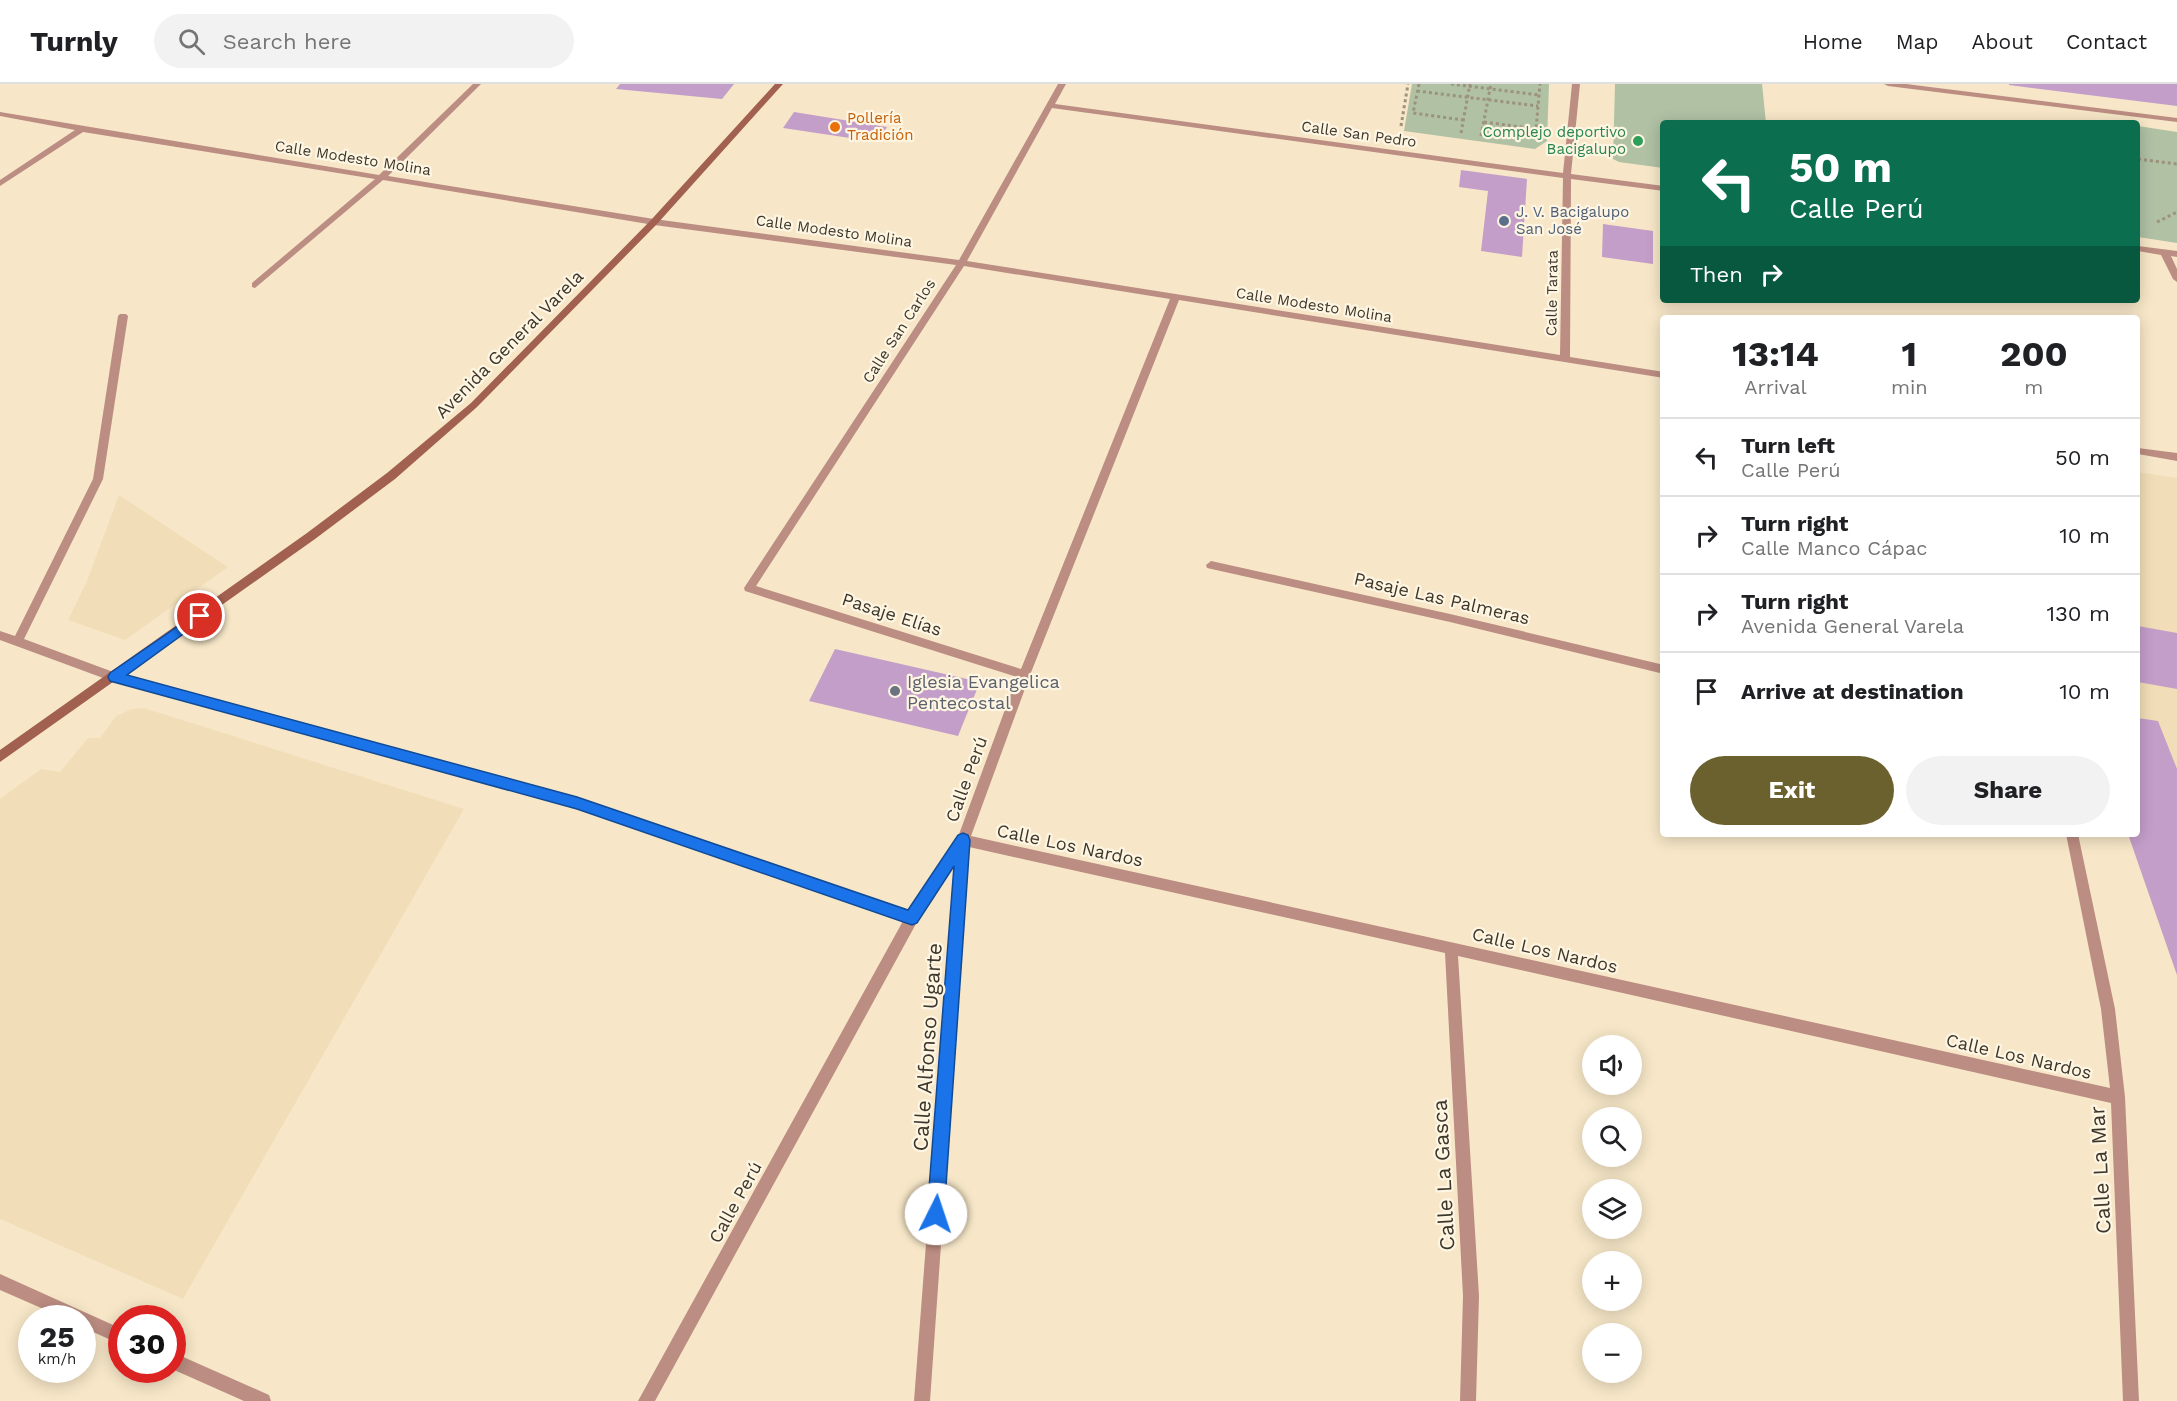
<!DOCTYPE html>
<html lang="en">
<head>
<meta charset="utf-8">
<style>
	:root { --surface:#fff; --page:#f2f2f2; --text:#202124; --muted:#757577; --line:#e0e0e0; --accent:#6b612e }
	body { margin:0; font-family:"Work Sans",sans-serif; background:var(--page); color:var(--text); height:100vh; display:flex; flex-direction:column; font-size:22px; white-space:nowrap }
	* { box-sizing:border-box; margin:0 }
	p { font-size:20px; color:var(--muted) }
	.icon { flex:none; width:33px; height:33px; fill:none; stroke:currentColor; stroke-width:2; stroke-linecap:round; stroke-linejoin:round }
	.map { position:relative; flex:1; overflow:hidden }
	.side { position:absolute; left:1660px; top:231px; width:480px; height:522px; display:flex; flex-direction:column; background:var(--surface); border-radius:6px; box-shadow:0 3px 15px #0003 }
	.side>* { flex:none }
	.top-card { position:absolute; left:1660px; top:36px; width:480px; height:183px; border-radius:6px; box-shadow:0 3px 15px #0003; background:#0b6e4f; color:#fff; overflow:hidden }
	.tools { position:absolute; left:1582px; top:951px; display:grid; gap:12px }
	.tools a { display:grid; place-items:center; width:60px; height:60px; border-radius:50%; background:var(--surface); box-shadow:0 3px 15px #0003; font-size:30px }
	.speed { position:absolute; left:18px; top:1221px; display:flex; gap:12px; font-size:30px; font-weight:700; text-align:center }
	.speed>* { display:grid; place-content:center; width:78px; height:78px; border-radius:50%; background:var(--surface); box-shadow:0 3px 15px #0003; line-height:1 }
	.speed small { font-size:15px; font-weight:400 }
	.speed .limit { border:9px solid #d22; background:#fff; color:#111 }
	.pin { position:absolute; display:grid; place-items:center; width:51px; height:51px; color:#fff; margin:-26px; border:3px solid #fff; border-radius:50%; box-shadow:0 2px 6px #0007 }
	.me { position:absolute; width:66px; margin:-33px; rotate:4deg; stroke-linejoin:round; filter:drop-shadow(0 0 4px #0008) }
	.turn { display:flex; align-items:center; gap:21px; height:126px; padding:0 30px; font-size:27px }
	.turn .icon { width:78px; height:78px; stroke-width:2.5 }
	.turn b { display:block; font-size:42px; line-height:51px }
	.then { display:flex; align-items:center; height:57px; padding:0 30px; background:#0003; gap:12px; font-size:22px }
	.eta { display:flex; justify-content:space-evenly; align-items:center; height:102px; text-align:center }
	.eta b { font-size:36px; font-weight:700; line-height:42px }
	.cta { display:flex; gap:12px; margin-top:auto; padding:12px 30px }
	.cta a { flex:1; height:69px; border-radius:36px; background:var(--accent); color:#fff; font-size:24px; font-weight:700; line-height:69px; text-align:center }
	.cta a+a { background:var(--page); color:var(--text) }
	ul { padding:0; list-style:none }
	li { display:flex; align-items:center; gap:18px; height:78px; padding:0 30px; border-top:2px solid var(--line) }
	li div { flex:1 }
	li b { display:block; font-size:22px }
	li em { font-style:normal }
	header { display:flex; align-items:center; gap:36px; box-sizing:border-box; height:84px; padding:0 30px; background:var(--surface); border-bottom:2px solid var(--line) }
	header strong { font-size:28px }
	nav { display:flex; gap:33px; margin-inline-start:auto; font-size:21px }
	.search { width:420px; height:54px; background:var(--page); display:flex; align-items:center; gap:15px; box-sizing:border-box; padding:0 21px; border-radius:33px; color:var(--muted); font-size:22px }
	.map>svg:first-child { display:block }
</style>
</head>
<body>
<header>
<strong>Turnly</strong>
<div class="search"><svg class="icon" aria-label="search" viewBox="0 0 24 24"><circle cx="10" cy="10" r="6"/><path d="M15 15l6 6"/></svg>Search here</div>
<nav><a>Home</a><a>Map</a><a>About</a><a>Contact</a></nav>
</header>
<div class="map">
<svg width="2177" height="1317" viewBox="0 0 2177 1317">
	<rect width="100%" height="100%" fill="#f7e7c8"/>
	<!-- built -->
	<path fill="#f1deb8" d="M 2138,388 L 2177,394 L 2177,892 L 2128,750 L 2138,750 Z
		M 119,411 L 228,483 L 125,556 L 68,536 L 87,497 Z
		M 144,624 L 464,725 L 183,1215 L 0,1135 L 0,715 L 41,685 L 60,688 L 88,654 L 100,654 L 116,632 L 132,625 Z"/>
	<!-- green -->
	<path fill="#b0c1a4" d="M 1412,0 L 1549,0 L 1547,57 L 1535,65 L 1404,47 Z
		M 1615,0 L 1762,0 L 1766,39 L 1664,39 L 1663,84 L 1619,78 L 1613,75 Z
		M 2138,42 L 2177,48 L 2177,159 L 2138,153 Z"/>
	<!-- building -->
	<path fill="#c39ec9" d="M 620,0 L 734,0 L 722,15 L 616,5 Z
		M 2009,0 L 2177,0 L 2177,22 L 2009,1 Z
		M 794,28 L 887,43 L 877,58 L 783,44 Z
		M 1461,86 L 1527,95 L 1522,173 L 1481,167 L 1488,107 L 1459,103 Z
		M 1603,140 L 1653,147 L 1653,180 L 1602,173 Z
		M 2138,542 L 2177,549 L 2177,605 L 2138,598 Z
		M 835,565 L 980,598 L 958,652 L 809,617 Z
		M 2138,634 L 2158,637 L 2177,685 L 2177,891 L 2128,750 L 2138,750 Z"/>
	<g fill="none" stroke-linecap="round" stroke-linejoin="round">
		<!-- path -->
		<path stroke="#9d927c" stroke-width="3" stroke-dasharray="3 3" stroke-linecap="butt" d="M 1419,0 L 1413,29 L 1463,36
			M 1451,0 L 1539,11
			M 1417,7 L 1538,22
			M 1484,38 L 1536,45 L 1540,0
			M 1401,42 L 1408,0
			M 1461,49 L 1470,0
			M 1481,52 L 1491,0
			M 2138,75 L 2177,80
			M 2157,138 L 2177,128"/>
		<!-- street -->
		<path fill="#bc8d82" fill-rule="evenodd" d="M 473,0 L 481,0 L 388,92 L 654,135 L 959,176 L 1058,0 L 1066,0 L 1055,20 L 1563,89 L 1572,0 L 1580,0 L 1571,90 L 1664,102 L 1664,107 L 1571,95 L 1570,273 L 1664,288 L 1664,294 L 1179,216 L 1030,591 L 971,752 L 2110,1004 L 2101,925 L 2066,750 L 2078,750 L 2115,925 L 2125,1013 L 2139,1317 L 2123,1317 L 2111,1019 L 1458,872 L 1479,1212 L 1476,1317 L 1460,1317 L 1463,1212 L 1445,869 L 969,763 L 930,1317 L 914,1317 L 955,779 L 917,838 L 655,1317 L 638,1317 L 903,837 L 577,724 L 114,598 L 0,556 L 0,547 L 15,552 L 93,395 L 118,232 L 120,230 L 126,230 L 128,232 L 103,395 L 24,555 L 116,589 L 577,714 L 909,827 L 958,753 L 1017,593 L 745,507 L 744,504 L 956,181 L 654,141 L 383,96 L 255,204 L 252,203 L 252,199 L 375,95 L 83,48 L 0,102 L 0,96 L 75,46 L 0,32 L 0,28 L 379,91 ZM 1052,24 L 1563,94 L 1560,271 L 967,177 ZM 964,182 L 1170,215 L 1021,585 L 756,502 Z
			M 1884,0 L 1906,0 L 2177,34 L 2177,38 L 1888,2 Z
			M 2138,162 L 2177,167 L 2177,173 L 2171,172 L 2177,185 L 2177,198 L 2173,195 L 2161,171 L 2138,167 Z
			M 2138,364 L 2177,369 L 2177,377 L 2138,370 Z
			M 1211,477 L 1450,530 L 1664,581 L 1664,590 L 1450,538 L 1207,484 L 1206,481 Z
			M 0,1190 L 122,1245 L 122,1261 L 82,1243 L 82,1234 L 64,1234 L 0,1206 Z
			M 172,1268 L 269,1311 L 271,1317 L 244,1317 L 172,1285 Z"/>
		<!-- secondary -->
		<path fill="#a26050" fill-rule="evenodd" d="M 775,0 L 783,0 L 657,140 L 477,323 L 395,395 L 315,455 L 0,678 L 0,666 L 307,449 L 387,389 L 471,319 L 651,136 Z"/>
	</g>
	<!-- route -->
	<path fill="#1a73e8" stroke="#114b97" stroke-width="1.5" d="M 200,527 L 206,532 L 204,535 L 127,591 L 577,713 L 908,826 L 958,751 L 963,749 L 968,751 L 970,756 L 944,1130 L 942,1136 L 936,1138 L 930,1136 L 927,1130 L 954,782 L 917,839 L 912,841 L 577,725 L 110,597 L 108,593 L 110,589 Z"/>
	<!-- markers -->
	<circle fill="#e8710a" stroke="#fef5e2" stroke-width="2" cx="835" cy="43" r="6"/>
	<circle fill="#2e9e5b" stroke="#fef5e2" stroke-width="2" cx="1638" cy="57" r="6"/>
	<circle fill="#5c6f8a" stroke="#fef5e2" stroke-width="2" cx="1504" cy="137" r="6"/>
	<circle fill="#6b7280" stroke="#fef5e2" stroke-width="2" cx="895" cy="607" r="6"/>
	<g text-anchor="middle" dominant-baseline="central" stroke-width="4.5" stroke-linejoin="round" paint-order="stroke">
		<!-- far-food labels -->
		<g font-size="15" fill="#c56008" stroke="#fef5e2" text-anchor="start">
			<text x="847" y="34">Pollería<tspan x="847" dy="17">Tradición</tspan></text>
		</g>
		<!-- far-leisure labels -->
		<g font-size="15" fill="#27864d" stroke="#fef5e2" text-anchor="end">
			<text x="1626" y="48">Complejo deportivo<tspan x="1626" dy="17">Bacigalupo</tspan></text>
		</g>
		<!-- far-street labels -->
		<g font-size="15" fill="#3d372b" stroke="#fef5e2">
			<text transform="translate(1359 50) rotate(8)">Calle San Pedro</text>
			<text transform="translate(353 74) rotate(9)">Calle Modesto Molina</text>
			<text transform="translate(834 147) rotate(8)">Calle Modesto Molina</text>
			<text transform="translate(1552 209) rotate(-89)">Calle Tarata</text>
			<text transform="translate(1314 221) rotate(9)">Calle Modesto Molina</text>
			<text transform="translate(899 247) rotate(-57)">Calle San Carlos</text>
		</g>
		<!-- far-service labels -->
		<g font-size="15" fill="#4e5e75" stroke="#fef5e2" text-anchor="start">
			<text x="1516" y="128">J. V. Bacigalupo<tspan x="1516" dy="17">San José</tspan></text>
		</g>
		<!-- street labels -->
		<g font-size="18" fill="#3d372b" stroke="#fef5e2">
			<text transform="translate(509 260) rotate(-45)">Avenida General Varela</text>
			<text transform="translate(1442 514) rotate(13)">Pasaje Las Palmeras</text>
			<text transform="translate(892 530) rotate(18)">Pasaje Elías</text>
			<text transform="translate(966 695) rotate(-70)">Calle Perú</text>
			<text transform="translate(1070 761) rotate(12)">Calle Los Nardos</text>
			<text transform="translate(1545 866) rotate(13)">Calle Los Nardos</text>
			<text transform="translate(2019 972) rotate(13)">Calle Los Nardos</text>
			<text transform="translate(735 1118) rotate(-61)">Calle Perú</text>
		</g>
		<!-- worship labels -->
		<g font-size="18" fill="#5b616d" stroke="#fef5e2" text-anchor="start">
			<text x="907" y="597">Iglesia Evangelica<tspan x="907" dy="21">Pentecostal</tspan></text>
		</g>
		<!-- near-street labels -->
		<g font-size="21" fill="#3d372b" stroke="#fef5e2">
			<text transform="translate(927 963) rotate(-86)">Calle Alfonso Ugarte</text>
			<text transform="translate(2100 1086) rotate(-93)">Calle La Mar</text>
			<text transform="translate(1443 1091) rotate(-93)">Calle La Gasca</text>
		</g>
	</g>
</svg>
<div class="tools">
<a><svg class="icon" aria-label="sound" viewBox="0 0 24 24"><path d="M4 9h4l5-4v14l-5-4H4zM17 9q2 3 0 6"/></svg></a>
<a><svg class="icon" aria-label="search" viewBox="0 0 24 24"><circle cx="10" cy="10" r="6"/><path d="M15 15l6 6"/></svg></a>
<a><svg class="icon" aria-label="layers" viewBox="0 0 24 24"><path d="M12 4l9 5-9 5-9-5zM3 14l9 5 9-5"/></svg></a>
<a>+</a>
<a>−</a>
</div>
<div class="speed"><div>25<small>km/h</small></div><div class="limit">30</div></div>
<div class="pin" style="left:200px;top:532px;background:#d93025"><svg class="icon" aria-label="arrive" viewBox="0 0 24 24"><path d="M6 21V4h12l-3 4 3 4H6"/></svg></div>
<svg class="me" style="left:936px;top:1130px" viewBox="-20 -20 40 40"><circle r="19" fill="#fff"/><path d="M0-13L10 11 0 6-10 11z" fill="#1a73e8"/></svg>
<div class="top-card">
<div class="turn"><svg class="icon" aria-label="left" viewBox="0 0 24 24"><path d="M17 20v-9H6M10 6l-5 5 5 5"/></svg><div><b>50 m</b>Calle Perú</div></div>
<div class="then">Then<svg class="icon" aria-label="right" viewBox="0 0 24 24"><path d="M7 20v-9h11M14 6l5 5-5 5"/></svg></div>
</div>
<section class="side">
<div class="eta">
<div><b>13:14</b><p>Arrival</p></div>
<div><b>1</b><p>min</p></div>
<div><b>200</b><p>m</p></div>
</div>
<ul>
<li><svg class="icon" aria-label="left" viewBox="0 0 24 24"><path d="M17 20v-9H6M10 6l-5 5 5 5"/></svg><div><b>Turn left</b><p>Calle Perú</p></div><em>50 m</em></li>
<li><svg class="icon" aria-label="right" viewBox="0 0 24 24"><path d="M7 20v-9h11M14 6l5 5-5 5"/></svg><div><b>Turn right</b><p>Calle Manco Cápac</p></div><em>10 m</em></li>
<li><svg class="icon" aria-label="right" viewBox="0 0 24 24"><path d="M7 20v-9h11M14 6l5 5-5 5"/></svg><div><b>Turn right</b><p>Avenida General Varela</p></div><em>130 m</em></li>
<li><svg class="icon" aria-label="arrive" viewBox="0 0 24 24"><path d="M6 21V4h12l-3 4 3 4H6"/></svg><div><b>Arrive at destination</b></div><em>10 m</em></li>
</ul>
<div class="cta"><a>Exit</a><a>Share</a></div>
</section>
</div>
</body>
</html>
